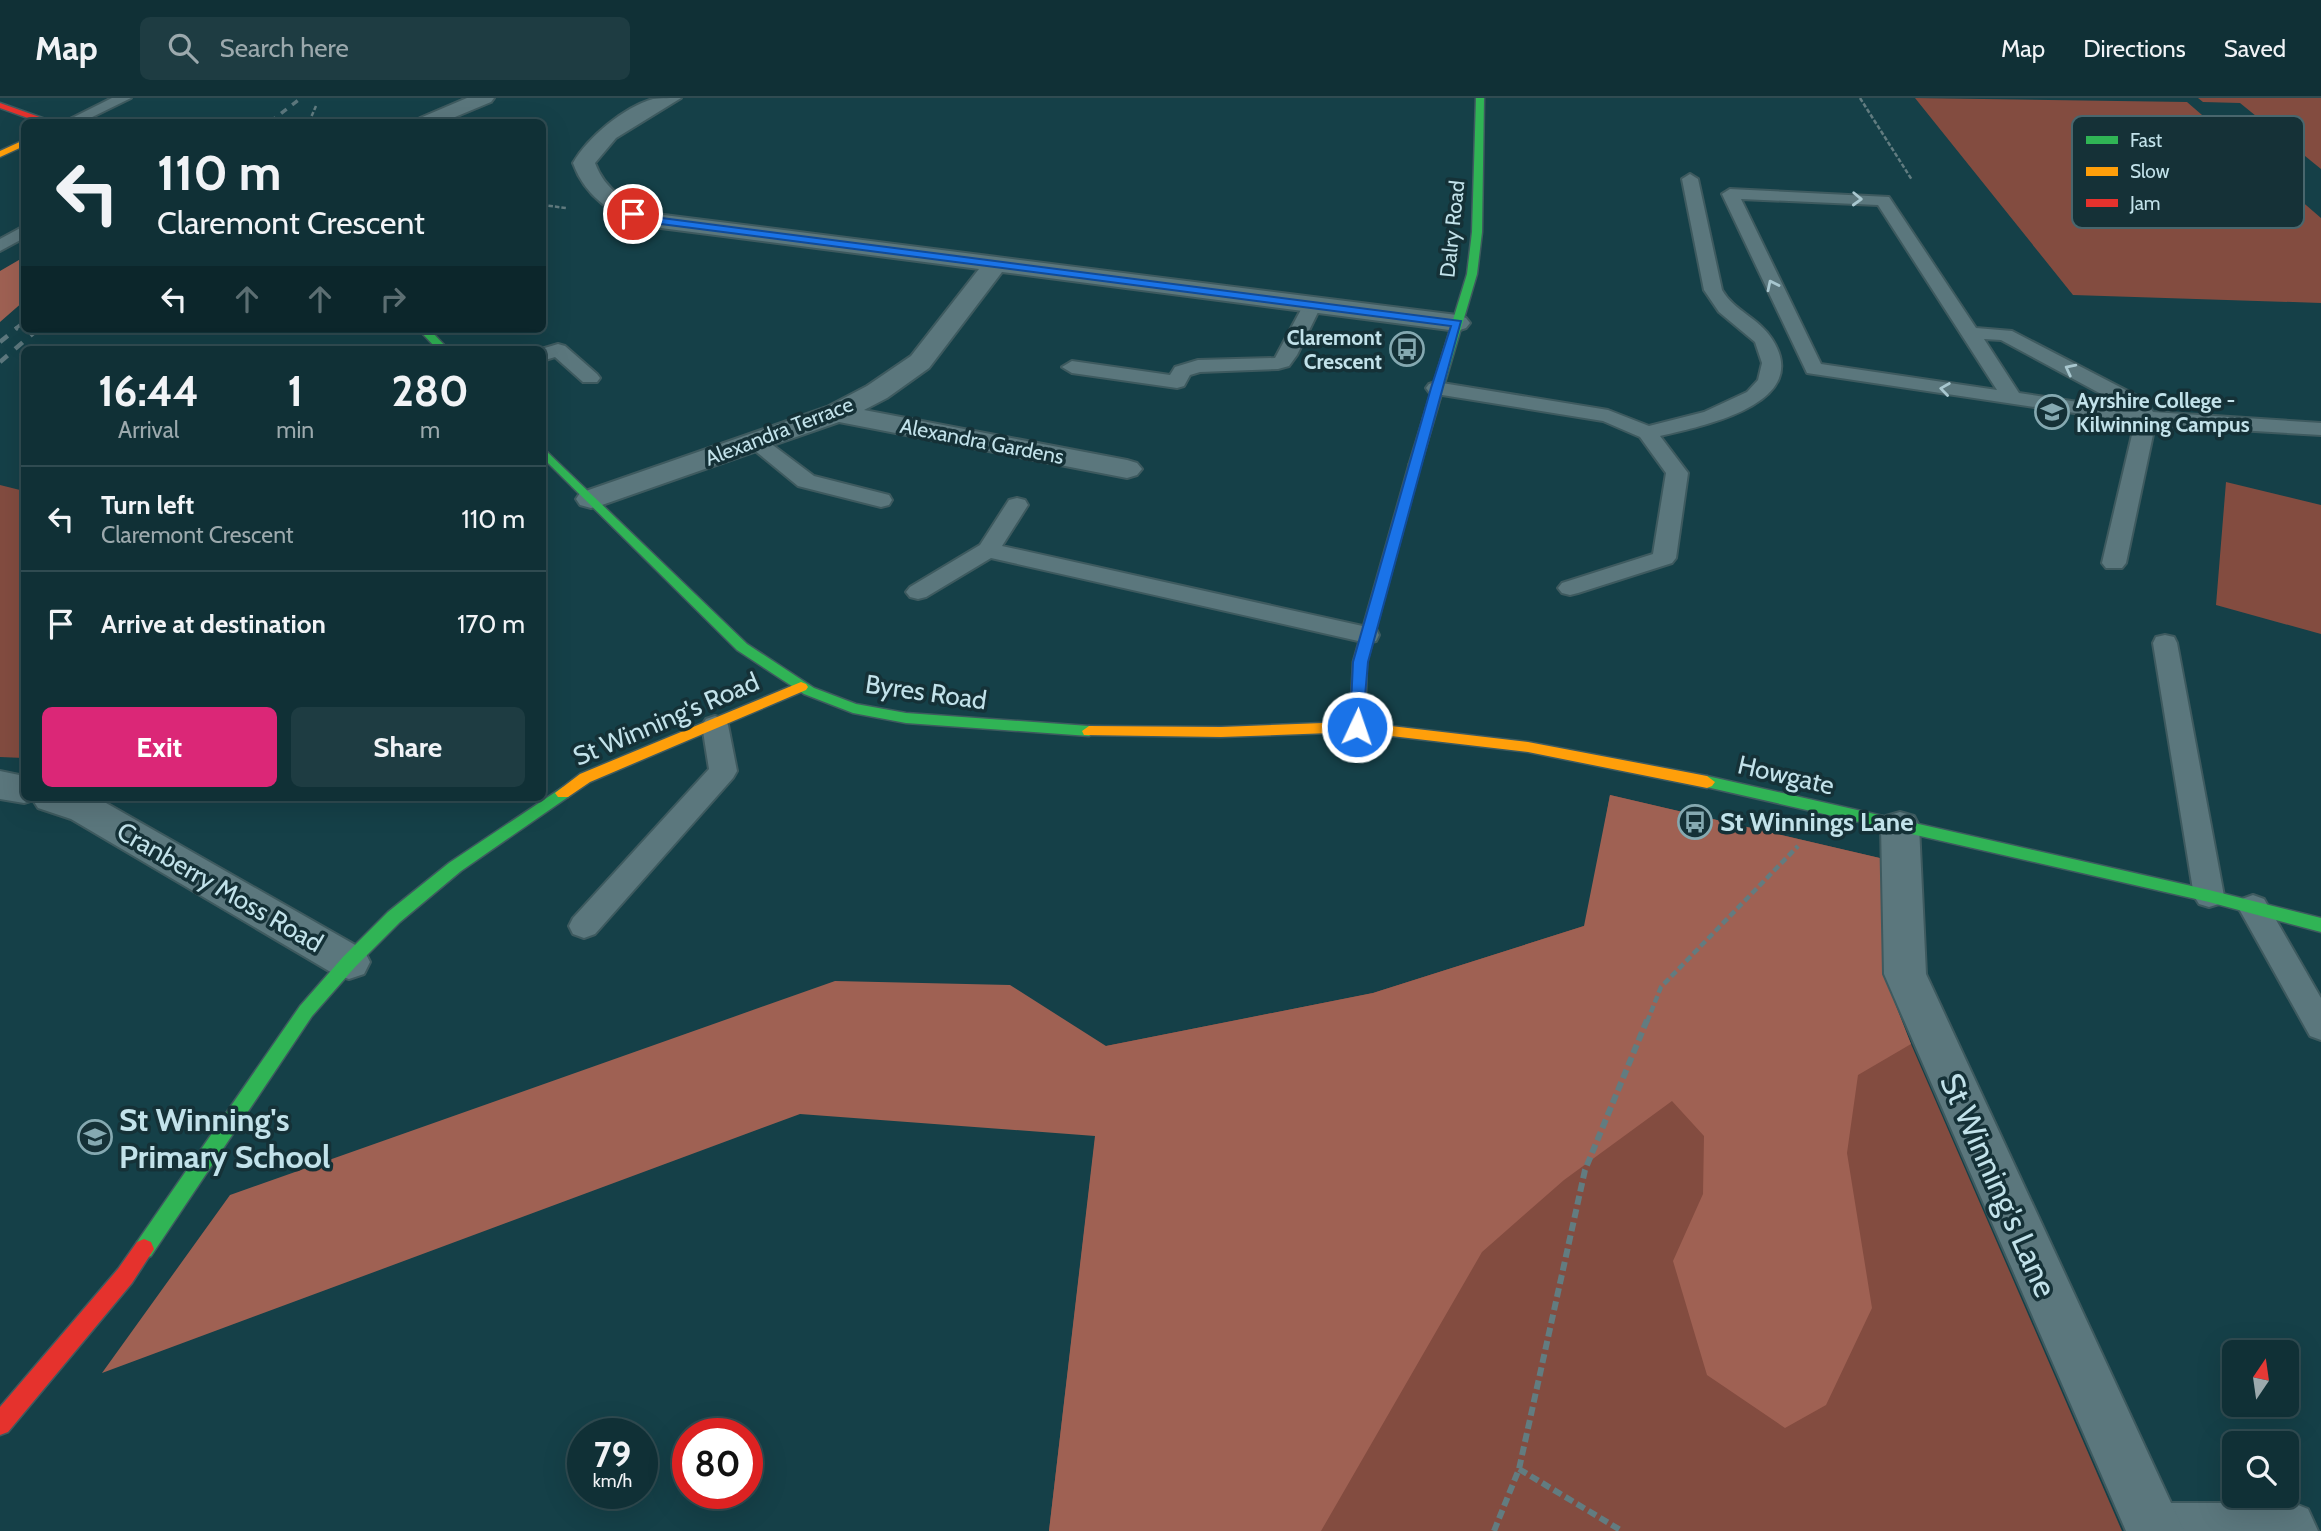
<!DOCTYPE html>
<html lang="en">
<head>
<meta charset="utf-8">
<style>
	:root { --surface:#103036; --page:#1e3c42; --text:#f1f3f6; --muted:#9ca9ad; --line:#304b51; --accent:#db2777 }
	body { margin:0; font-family:Cabin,sans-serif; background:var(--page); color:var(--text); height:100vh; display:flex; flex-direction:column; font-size:26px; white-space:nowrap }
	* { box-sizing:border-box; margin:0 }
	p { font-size:23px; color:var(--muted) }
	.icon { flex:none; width:38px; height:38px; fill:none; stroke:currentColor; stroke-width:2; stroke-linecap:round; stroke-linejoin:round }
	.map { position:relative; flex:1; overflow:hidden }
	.side { position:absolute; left:21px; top:248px; width:525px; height:455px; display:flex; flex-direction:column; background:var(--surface); border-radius:10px; box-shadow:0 7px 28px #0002,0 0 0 2px var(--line) }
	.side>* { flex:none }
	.banner { position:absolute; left:21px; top:21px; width:525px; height:214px; border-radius:10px; box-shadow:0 7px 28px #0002,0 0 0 2px var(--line); background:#103036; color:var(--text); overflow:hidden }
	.needle { width:46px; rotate:13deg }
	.tools { position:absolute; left:2222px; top:1242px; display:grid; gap:14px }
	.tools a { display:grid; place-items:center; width:77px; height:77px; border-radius:10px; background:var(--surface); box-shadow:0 7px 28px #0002,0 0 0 2px var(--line); font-size:35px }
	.speed { position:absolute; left:567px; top:1320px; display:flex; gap:14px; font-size:35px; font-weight:700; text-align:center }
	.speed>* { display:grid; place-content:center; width:91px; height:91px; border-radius:50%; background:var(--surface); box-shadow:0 7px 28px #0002,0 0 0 2px var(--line); line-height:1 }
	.speed small { font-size:18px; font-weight:400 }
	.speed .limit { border:10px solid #d22; background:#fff; color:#111 }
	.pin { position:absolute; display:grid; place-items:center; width:60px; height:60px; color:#fff; margin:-30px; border:4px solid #fff; border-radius:50%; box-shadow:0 2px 7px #0007 }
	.me { position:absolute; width:77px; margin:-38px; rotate:3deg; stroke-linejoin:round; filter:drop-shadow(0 0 5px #0008) }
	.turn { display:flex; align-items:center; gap:24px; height:147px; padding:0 21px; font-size:32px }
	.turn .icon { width:91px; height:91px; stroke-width:2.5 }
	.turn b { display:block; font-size:49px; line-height:60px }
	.lanes { display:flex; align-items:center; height:66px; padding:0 21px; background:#0003; justify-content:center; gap:35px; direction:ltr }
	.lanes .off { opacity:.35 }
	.eta { display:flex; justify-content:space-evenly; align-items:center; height:119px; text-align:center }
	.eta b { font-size:42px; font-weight:700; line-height:49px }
	.primary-button { display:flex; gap:14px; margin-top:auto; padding:14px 21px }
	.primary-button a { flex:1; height:80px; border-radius:10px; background:var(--accent); color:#fff; font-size:28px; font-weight:700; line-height:80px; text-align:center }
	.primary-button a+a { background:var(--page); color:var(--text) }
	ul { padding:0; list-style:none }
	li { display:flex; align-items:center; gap:21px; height:105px; padding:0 21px; border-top:2px solid var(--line) }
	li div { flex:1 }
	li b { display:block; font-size:26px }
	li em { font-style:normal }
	header { display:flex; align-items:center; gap:42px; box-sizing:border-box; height:98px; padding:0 35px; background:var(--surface); border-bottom:2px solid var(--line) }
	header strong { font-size:33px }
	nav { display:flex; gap:38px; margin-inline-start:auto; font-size:24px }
	.search { width:490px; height:63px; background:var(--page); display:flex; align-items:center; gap:18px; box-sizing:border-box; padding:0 24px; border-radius:10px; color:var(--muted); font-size:26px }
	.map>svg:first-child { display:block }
</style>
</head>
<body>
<header>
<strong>Map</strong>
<div class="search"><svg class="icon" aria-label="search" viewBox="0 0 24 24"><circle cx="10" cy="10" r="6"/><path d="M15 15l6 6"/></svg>Search here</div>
<nav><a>Map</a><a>Directions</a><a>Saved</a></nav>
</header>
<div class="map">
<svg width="2321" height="1433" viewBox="0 0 2321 1433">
	<rect width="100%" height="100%" fill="#154048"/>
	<!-- green -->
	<path fill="#834c40" d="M 1915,0 L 2187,4 L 2321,120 L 2321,205 L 2073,197 Z
		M 2198,0 L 2321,0 L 2321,71 L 2240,5 L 2203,4 Z
		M 2226,384 L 2321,407 L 2321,536 L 2216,507 Z
		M 0,387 L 24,393 L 24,660 L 0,659 Z
		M 1610,697 L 1884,761 L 1888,893 L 2122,1433 L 1049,1433 L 1106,948 L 1373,895 L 1587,827 Z"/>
	<!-- forest -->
	<path fill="#9f6153" d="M 24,159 L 24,203 L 0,224 L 0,173 Z
		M 1610,697 L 1884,761 L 1888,887 L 1911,946 L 1858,977 L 1847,1055 L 1872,1210 L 1826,1307 L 1785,1330 L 1707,1277 L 1673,1163 L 1703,1096 L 1704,1038 L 1672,1003 L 1564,1082 L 1482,1154 L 1321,1433 L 1049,1433 L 1095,1038 L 800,1016 L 102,1275 L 230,1097 L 835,883 L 1010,887 L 1106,948 L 1373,895 L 1584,828 Z"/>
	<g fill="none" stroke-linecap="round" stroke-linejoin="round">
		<!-- lane casing -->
		<g stroke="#3e5a5f" stroke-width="4">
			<path id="lane" d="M 112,0 L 131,0 L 82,24 L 64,24 Z
				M 1690,76 L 1698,81 L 1722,192 C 1734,213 1759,220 1772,241 C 1814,306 1702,328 1660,338 L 1688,375 L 1676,460 L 1672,465 L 1578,495 L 1570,497 L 1562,495 L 1558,490 L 1562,485 L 1653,456 L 1666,375 L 1640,339 L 1603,323 L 1436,296 L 1429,294 L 1426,290 L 1429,286 L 1436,284 L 1608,312 L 1649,328 L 1704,314 L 1747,294 L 1758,282 L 1762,265 L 1755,244 L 1719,214 L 1704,192 L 1682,81 Z
				M 1730,91 L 1889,99 L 1976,230 L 2012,233 L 2145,302 L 2153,314 L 2321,325 L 2321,337 L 2155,327 L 2126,465 L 2122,470 L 2106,470 L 2102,465 L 2135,324 L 1807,275 L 1722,96 ZM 1741,101 L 1878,107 L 1997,292 L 1821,266 ZM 1984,241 L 2001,242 L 2131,312 L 2019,295 Z
				M 24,128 L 24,140 L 0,153 L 0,141 Z
				M 1313,201 L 1322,206 L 1297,257 L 1289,268 L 1278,271 L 1200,274 L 1190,277 L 1184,288 L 1177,290 L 1072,275 L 1062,269 L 1072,263 L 1170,277 L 1175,269 L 1198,262 L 1275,260 L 1304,206 Z
				M 558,246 L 565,248 L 597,276 L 600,280 L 597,284 L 583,284 L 555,259 L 542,263 L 542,252 L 538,252 Z
				M 755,337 L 762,339 L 814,378 L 889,397 L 892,402 L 889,407 L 881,409 L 798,388 L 748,347 L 745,343 L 748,339 Z
				M 1017,400 L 1025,402 L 1028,407 L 1002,448 L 1367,529 L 1376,531 L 1379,537 L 1376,543 L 1367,545 L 991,460 L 926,499 L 918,501 L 910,499 L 906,494 L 910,489 L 980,447 L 1009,402 Z
				M 2165,537 L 2174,539 L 2177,545 L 2224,798 L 2219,806 L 2209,809 L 2199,806 L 2194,798 L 2153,545 L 2156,539 Z
				M 715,618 L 724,621 L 728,627 L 737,673 L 733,680 L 595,836 L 584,840 L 573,836 L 569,828 L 573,820 L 709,671 L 702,627 L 706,621 Z
				M 2253,797 L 2264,801 L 2321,900 L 2321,942 L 2310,938 L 2238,809 L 2242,801 Z
				M 2152,1405 L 2293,1405 L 2308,1411 L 2318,1433 L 2134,1433 L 2131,1426 L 2137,1411 Z"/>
		</g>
		<!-- street casing -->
		<g stroke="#3e5a5f" stroke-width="4">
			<path id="street" d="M 467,0 L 494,0 L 491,4 L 443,24 L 417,24 L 420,20 Z
				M 681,0 L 616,40 L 595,65 C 605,93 629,106 656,116 L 1457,217 L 1466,220 L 1470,225 L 1466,230 L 1457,233 L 1002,174 L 929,270 L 887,300 L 864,312 L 1127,362 L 1137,365 L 1142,371 L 1137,377 L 1127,380 L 839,324 L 602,407 L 591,410 L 580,407 L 576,401 L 580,395 L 827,309 L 867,288 L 911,258 L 979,171 L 653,129 C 617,120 586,101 573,65 C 588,39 624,9 653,1 C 661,0 672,0 681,0 Z
				M 0,673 L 24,678 L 24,700 L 99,701 L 364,852 L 370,864 L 364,876 L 349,881 L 334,876 L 71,721 L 38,710 L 33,702 L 24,705 L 0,701 Z
				M 1900,714 L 1914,718 L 1919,728 L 1926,876 L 2184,1433 L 2126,1433 L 1884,876 L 1881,728 L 1886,718 Z"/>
		</g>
		<!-- fast casing -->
		<g stroke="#3e5a5f" stroke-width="3">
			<path id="fast" d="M 1476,0 L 1484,0 L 1482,134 L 1477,176 L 1421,366 L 1415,370 L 1409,366 L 1467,176 L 1472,134 Z
				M 418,231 L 429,231 L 449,252 L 438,252 Z
				M 542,349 L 747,546 L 814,590 L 856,606 L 906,615 L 1089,628 L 1096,633 L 1089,638 L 906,625 L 853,615 L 804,596 L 737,552 L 542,359 Z
				M 1707,678 L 2209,792 L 2321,820 L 2321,834 L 2209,804 L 1702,688 L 1699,684 Z
				M 563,689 L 571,695 L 568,699 L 461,773 L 400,824 L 355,869 L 312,918 L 151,1158 L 144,1161 L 137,1158 L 134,1151 L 137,1144 L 300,908 L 343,859 L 388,814 L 449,765 Z"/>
		</g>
		<!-- slow casing -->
		<g stroke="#3e5a5f" stroke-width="3">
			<path id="slow" d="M 24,42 L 24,48 L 0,59 L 0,53 Z
				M 1415,362 L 1421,366 L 1367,564 L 1365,625 L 1528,644 L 1707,678 L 1715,684 L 1712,688 L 1707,690 L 1528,654 L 1357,634 L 1221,639 L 1084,637 L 1082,633 L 1089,628 L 1221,629 L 1350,624 L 1353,564 L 1409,366 Z
				M 801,584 L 806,586 L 808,589 L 806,592 L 590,684 L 568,699 L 558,699 L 555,695 L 580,676 Z"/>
		</g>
		<!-- jam casing -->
		<g stroke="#3e5a5f" stroke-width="3">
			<path id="jam" d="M 0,5 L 48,22 L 49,24 L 39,24 L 0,10 Z
				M 144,1141 L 151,1144 L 154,1151 L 132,1185 L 8,1334 L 0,1337 L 0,1309 L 118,1171 L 137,1144 Z"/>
		</g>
		<!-- path-far2 -->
		<path stroke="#627c80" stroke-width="2.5" stroke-dasharray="4.5 2" stroke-linecap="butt" d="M 1860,0 L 1912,82
			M 309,24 L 316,8
			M 542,107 L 566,110"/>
		<!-- path-far1 -->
		<path stroke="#627c80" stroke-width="4.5" stroke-dasharray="7 3.5" stroke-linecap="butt" d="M 1647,924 L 1661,889 L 1798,748"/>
		<!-- path -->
		<path stroke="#627c80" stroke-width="6" stroke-dasharray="9 4.5" stroke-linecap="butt" d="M 1519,1371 L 1622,1433
			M 1494,1433 L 1519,1371 L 1585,1072 L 1647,922"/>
		<!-- lane -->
		<use href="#lane" fill="#5b777d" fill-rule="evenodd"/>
		<!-- street -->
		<use href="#street" fill="#5b777d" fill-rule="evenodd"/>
		<!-- fast -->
		<use href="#fast" fill="#30b455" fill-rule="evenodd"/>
		<!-- slow -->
		<use href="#slow" fill="#ff9f0a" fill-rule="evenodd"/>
		<!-- jam -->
		<use href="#jam" fill="#e5322d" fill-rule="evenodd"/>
		<!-- rail-far1 -->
		<path stroke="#5c777d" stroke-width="3.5" stroke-dasharray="7 7" stroke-linecap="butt" d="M 270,24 L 301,0
			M 15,231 L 24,224"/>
		<!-- rail -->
		<path stroke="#5c777d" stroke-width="4.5" stroke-dasharray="10 10" stroke-linecap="butt" d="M 0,244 L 17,230
			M 0,264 L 38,231"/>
	</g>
	<!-- one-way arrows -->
	<defs><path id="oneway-chevron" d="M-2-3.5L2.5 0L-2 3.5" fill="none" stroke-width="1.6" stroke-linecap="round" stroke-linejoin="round" transform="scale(1.75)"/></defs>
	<g stroke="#a8c7cf">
		<use href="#oneway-chevron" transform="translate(1857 101) rotate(2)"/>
		<use href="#oneway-chevron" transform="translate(1772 187) rotate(-116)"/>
		<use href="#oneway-chevron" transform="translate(2070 271) rotate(-153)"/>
		<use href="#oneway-chevron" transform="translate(1945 291) rotate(-172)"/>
	</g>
	<!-- route -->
	<path fill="#1a73e8" stroke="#114b97" stroke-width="2" d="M 633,113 L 654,119 L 1461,223 L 1368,564 L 1362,633 L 1352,633 L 1350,629 L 1353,564 L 1431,290 L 1451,228 L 653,125 L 629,118 L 628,116 Z"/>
	<!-- icons -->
	<defs>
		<g id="bus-ring" transform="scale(1.75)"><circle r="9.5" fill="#153137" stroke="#85a9b1" stroke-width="1.5"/><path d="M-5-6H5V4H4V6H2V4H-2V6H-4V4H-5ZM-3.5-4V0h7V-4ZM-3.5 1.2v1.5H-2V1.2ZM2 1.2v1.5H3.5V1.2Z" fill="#85a9b1"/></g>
		<g id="university-ring" transform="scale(1.75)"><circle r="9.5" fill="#153137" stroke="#85a9b1" stroke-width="1.5"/><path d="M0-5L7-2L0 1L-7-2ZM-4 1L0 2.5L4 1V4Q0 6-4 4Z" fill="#85a9b1"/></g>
		<g id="school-ring" transform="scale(1.75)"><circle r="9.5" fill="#153137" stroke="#85a9b1" stroke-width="1.5"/><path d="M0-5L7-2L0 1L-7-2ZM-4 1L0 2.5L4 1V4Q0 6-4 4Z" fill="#85a9b1"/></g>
	</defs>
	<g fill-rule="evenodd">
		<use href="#bus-ring" x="1407" y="251"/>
		<use href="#university-ring" x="2052" y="314"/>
		<use href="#bus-ring" x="1695" y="724"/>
		<use href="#school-ring" x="95" y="1039"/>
	</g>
	<g text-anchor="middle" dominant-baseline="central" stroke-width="7" stroke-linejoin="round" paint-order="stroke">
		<!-- far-street labels -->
		<g font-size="21" fill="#c2e2ea" stroke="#153137">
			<text transform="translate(1452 131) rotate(-84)">Dalry Road</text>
			<text transform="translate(779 333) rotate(-21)">Alexandra Terrace</text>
			<text transform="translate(982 343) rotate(11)">Alexandra Gardens</text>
		</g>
		<!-- far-poi labels -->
		<g font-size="21" font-weight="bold" fill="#c2e2ea" stroke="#153137" text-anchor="end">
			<text x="1382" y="239">Claremont<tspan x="1382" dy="24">Crescent</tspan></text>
			<text x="2076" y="302" text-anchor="start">Ayrshire College -<tspan x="2076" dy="24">Kilwinning Campus</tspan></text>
		</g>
		<!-- street labels -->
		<g font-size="26" fill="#c2e2ea" stroke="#153137">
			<text transform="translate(926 594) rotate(8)">Byres Road</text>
			<text transform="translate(666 621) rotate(-23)">St Winning's Road</text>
			<text transform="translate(1786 677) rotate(13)">Howgate</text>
			<text transform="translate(220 789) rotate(30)">Cranberry Moss Road</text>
		</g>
		<!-- poi labels -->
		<g font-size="26" font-weight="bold" fill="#c2e2ea" stroke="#153137" text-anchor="start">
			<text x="1720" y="724">St Winnings Lane</text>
		</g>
		<!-- near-poi labels -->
		<g font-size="32" font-weight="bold" fill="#c2e2ea" stroke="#153137" text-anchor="start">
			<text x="119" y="1021">St Winning's<tspan x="119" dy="37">Primary School</tspan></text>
		</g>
		<!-- near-street labels -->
		<g font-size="32" fill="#c2e2ea" stroke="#153137">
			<text transform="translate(1999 1087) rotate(66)">St Winning's Lane</text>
		</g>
	</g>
	<!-- legend -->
	<rect x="2072" y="18" width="232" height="112" rx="10" fill="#153137" stroke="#49666d" stroke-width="2"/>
	<rect x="2086" y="38" width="32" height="8" fill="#30b455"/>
	<rect x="2086" y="69" width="32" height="9" fill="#ff9f0a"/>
	<rect x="2086" y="101" width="32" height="8" fill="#e5322d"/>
	<g font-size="19" fill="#c2e2ea">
		<text x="2130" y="49">Fast</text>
		<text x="2130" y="80">Slow</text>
		<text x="2130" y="112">Jam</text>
	</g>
</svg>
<div class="tools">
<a><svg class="needle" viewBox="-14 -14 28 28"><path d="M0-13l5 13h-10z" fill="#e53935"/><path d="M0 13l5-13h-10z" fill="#9ca9ad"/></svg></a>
<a><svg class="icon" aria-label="search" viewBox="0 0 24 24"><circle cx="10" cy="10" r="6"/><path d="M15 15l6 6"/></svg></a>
</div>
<div class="speed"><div>79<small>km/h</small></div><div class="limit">80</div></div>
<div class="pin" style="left:633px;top:116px;background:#d93025"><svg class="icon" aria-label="arrive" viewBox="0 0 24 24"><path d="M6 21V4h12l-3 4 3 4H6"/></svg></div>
<svg class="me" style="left:1357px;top:629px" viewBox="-20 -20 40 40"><circle r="17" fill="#1a73e8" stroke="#fff" stroke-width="3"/><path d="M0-11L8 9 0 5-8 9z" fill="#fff"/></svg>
<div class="banner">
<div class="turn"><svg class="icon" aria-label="left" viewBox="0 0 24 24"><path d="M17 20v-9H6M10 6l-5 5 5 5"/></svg><div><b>110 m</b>Claremont Crescent</div></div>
<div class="lanes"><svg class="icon" aria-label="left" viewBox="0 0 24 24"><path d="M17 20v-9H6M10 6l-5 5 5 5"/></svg><svg class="icon off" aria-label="ahead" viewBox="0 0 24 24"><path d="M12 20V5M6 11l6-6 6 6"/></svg><svg class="icon off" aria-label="ahead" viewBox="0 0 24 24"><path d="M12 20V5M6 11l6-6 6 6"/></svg><svg class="icon off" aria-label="right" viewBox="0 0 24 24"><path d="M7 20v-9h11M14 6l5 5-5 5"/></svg></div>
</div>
<section class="side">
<div class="eta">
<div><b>16:44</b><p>Arrival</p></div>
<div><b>1</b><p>min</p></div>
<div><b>280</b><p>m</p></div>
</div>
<ul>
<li><svg class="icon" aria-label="left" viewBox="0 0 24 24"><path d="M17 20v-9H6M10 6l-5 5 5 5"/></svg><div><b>Turn left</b><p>Claremont Crescent</p></div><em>110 m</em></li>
<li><svg class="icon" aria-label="arrive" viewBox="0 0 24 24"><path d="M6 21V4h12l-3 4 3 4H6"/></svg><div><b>Arrive at destination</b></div><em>170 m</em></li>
</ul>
<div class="primary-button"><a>Exit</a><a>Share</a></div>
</section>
</div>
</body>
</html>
